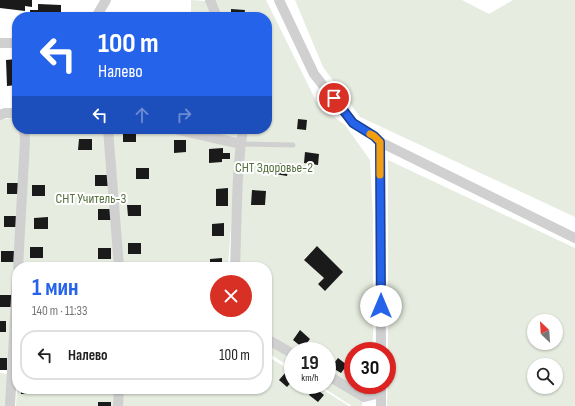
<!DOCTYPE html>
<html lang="ru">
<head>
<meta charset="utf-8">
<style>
	:root { --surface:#fff; --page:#f2f2f2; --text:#222; --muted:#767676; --line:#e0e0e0; --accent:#2563eb }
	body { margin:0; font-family:"Sofia Sans Condensed",sans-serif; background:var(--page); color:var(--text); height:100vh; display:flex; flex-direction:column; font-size:15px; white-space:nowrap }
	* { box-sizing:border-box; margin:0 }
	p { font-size:13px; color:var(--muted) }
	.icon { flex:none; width:22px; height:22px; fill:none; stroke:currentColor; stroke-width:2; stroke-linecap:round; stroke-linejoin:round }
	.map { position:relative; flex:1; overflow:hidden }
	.sheet { position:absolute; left:12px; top:262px; width:260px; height:132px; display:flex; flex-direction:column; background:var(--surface); border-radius:16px; box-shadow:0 1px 3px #0004 }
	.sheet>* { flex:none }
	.top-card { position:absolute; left:12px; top:12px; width:260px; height:122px; border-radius:16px; box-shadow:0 1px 3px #0004; background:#2563eb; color:#fff; overflow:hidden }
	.needle { width:26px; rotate:335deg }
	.buttons { position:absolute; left:527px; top:314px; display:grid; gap:8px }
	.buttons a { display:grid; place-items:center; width:36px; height:36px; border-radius:50%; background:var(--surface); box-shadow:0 1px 3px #0004; font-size:20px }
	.speed { position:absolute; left:284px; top:342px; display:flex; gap:8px; font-size:20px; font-weight:700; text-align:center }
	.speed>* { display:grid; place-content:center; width:52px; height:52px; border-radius:50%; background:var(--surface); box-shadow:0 1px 3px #0004; line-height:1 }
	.speed small { font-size:10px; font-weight:400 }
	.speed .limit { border:6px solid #d22; background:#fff; color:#111 }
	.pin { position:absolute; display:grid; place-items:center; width:34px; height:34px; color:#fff; margin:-17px; border:2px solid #fff; border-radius:50%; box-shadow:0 1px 4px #0007 }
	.me { position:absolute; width:44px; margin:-22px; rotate:0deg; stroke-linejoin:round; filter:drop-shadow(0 0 3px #0008) }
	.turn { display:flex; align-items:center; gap:14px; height:84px; padding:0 20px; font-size:18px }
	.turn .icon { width:52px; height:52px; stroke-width:2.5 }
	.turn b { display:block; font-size:28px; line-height:34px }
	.lanes { display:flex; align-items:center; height:38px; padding:0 20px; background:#0003; justify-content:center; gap:20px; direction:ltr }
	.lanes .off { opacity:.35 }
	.round { display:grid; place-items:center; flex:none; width:42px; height:42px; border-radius:21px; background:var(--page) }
	.head { display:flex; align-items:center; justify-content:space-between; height:68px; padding:0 20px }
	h1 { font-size:24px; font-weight:700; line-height:30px; color:var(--accent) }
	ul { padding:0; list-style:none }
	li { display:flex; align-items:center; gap:12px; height:50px; margin:0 8px 6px; padding:0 12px; border:2px solid var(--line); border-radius:16px }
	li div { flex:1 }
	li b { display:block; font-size:15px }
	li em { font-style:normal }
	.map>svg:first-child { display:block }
</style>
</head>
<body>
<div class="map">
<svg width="575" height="406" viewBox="0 0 575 406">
	<rect width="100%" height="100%" fill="#fff"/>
	<!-- green -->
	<path fill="#e6ecdf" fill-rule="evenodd" d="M 191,0 L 205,1 L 207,0 L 266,0 L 318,105 L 345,125 L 370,160 L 373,217 L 373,342 L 365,346 L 363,351 L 353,351 L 353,385 L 371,385 L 365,401 L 363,399 L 362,406 L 352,406 L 319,385 L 327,385 L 327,351 L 293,351 L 293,369 L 267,352 L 267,267 L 231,267 L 235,173 L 228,267 L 17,267 L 17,365 L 0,364 L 0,120 L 17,117 L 17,129 L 162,129 L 237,146 L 179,129 L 267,129 L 267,17 L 191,17 ZM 317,246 L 343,272 L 325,291 L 318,284 L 324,278 L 304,259 Z
		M 295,0 L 462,0 L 489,14 L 513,0 L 575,0 L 575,217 L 360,117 L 323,67 Z
		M 388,160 L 575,248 L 575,406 L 387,406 L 388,374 ZM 534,321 L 556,321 L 556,343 L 534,343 ZM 534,365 L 556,365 L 556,387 L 534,387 Z
		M 267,356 L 293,372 L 293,385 L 315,385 L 349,406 L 16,406 L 17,389 L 267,389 Z
		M 0,373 L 8,374 L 6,406 L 0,406 Z"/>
	<!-- building -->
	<path fill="#1a1a1a" d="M 0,0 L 32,0 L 32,7 L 25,6 L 25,11 L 0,8 Z
		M 38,4 L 61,5 L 61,17 L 23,17 L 23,14 L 30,15 L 30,10 L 38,10 Z
		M 231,9 L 245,10 L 244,17 L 231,17 Z
		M 17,59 L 17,85 L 7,86 L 6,60 Z
		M 267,94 L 271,94 L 270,104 L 267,104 Z
		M 298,119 L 307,120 L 306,130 L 297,129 Z
		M 123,131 L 136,131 L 136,142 L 123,142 Z
		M 79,139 L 92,139 L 92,150 L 78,150 Z
		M 174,140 L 186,140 L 186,152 L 174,153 Z
		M 223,148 L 223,153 L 230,153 L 230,159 L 222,159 L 222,162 L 209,163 L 209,149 Z
		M 305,152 L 319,154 L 318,165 L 304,163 Z
		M 277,163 L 289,164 L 287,176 L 275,174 Z
		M 136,168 L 149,168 L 149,179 L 136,179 Z
		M 95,175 L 109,175 L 109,186 L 95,186 Z
		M 7,183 L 20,183 L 20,194 L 7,194 Z
		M 32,185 L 45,185 L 45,196 L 32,196 Z
		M 228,188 L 228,206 L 216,206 L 216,189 Z
		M 252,190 L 266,191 L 265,205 L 251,205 Z
		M 127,205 L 141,205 L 141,216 L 128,216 Z
		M 98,209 L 111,209 L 111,220 L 98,220 Z
		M 4,216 L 18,216 L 18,227 L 4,227 Z
		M 48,217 L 48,229 L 34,229 L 34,218 Z
		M 224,223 L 224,236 L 212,236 L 212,224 Z
		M 128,243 L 141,243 L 141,254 L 128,254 Z
		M 317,246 L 343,272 L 325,291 L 318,284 L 324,278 L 304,260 Z
		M 30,247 L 43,247 L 43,258 L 30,258 Z
		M 98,248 L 111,248 L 111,259 L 98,259 Z
		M 1,251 L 15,251 L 15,262 L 1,262 Z
		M 222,258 L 222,267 L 210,267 L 210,259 Z
		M 0,295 L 11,295 L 11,307 L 0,307 Z
		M 0,321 L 6,321 L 6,332 L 0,332 Z
		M 300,330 L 310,339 L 303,348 L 293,340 Z
		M 0,358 L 7,358 L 7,370 L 0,370 Z
		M 338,358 L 347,365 L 341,373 L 331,367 Z
		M 286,372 L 293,378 L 293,380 L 287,387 L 279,380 Z
		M 314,387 L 324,395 L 318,402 L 309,395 Z
		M 21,389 L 34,389 L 34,394 L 21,394 Z
		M 103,389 L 116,389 L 116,392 L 103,392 Z
		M 98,402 L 111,402 L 111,406 L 98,406 Z"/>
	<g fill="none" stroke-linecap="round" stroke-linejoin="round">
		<!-- service -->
		<path stroke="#d0d0d0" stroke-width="5" d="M 241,144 L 293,145"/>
		<!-- minor -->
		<path stroke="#d0d0d0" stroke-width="10" d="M 210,0 L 217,17
			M 279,0 L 314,74 L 353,123 L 374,136 L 380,142 L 575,238
			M 96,17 L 106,0
			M 0,43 L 17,43
			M 0,115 L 5,113 L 17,113
			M 108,129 L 119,267
			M 175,129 L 241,144
			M 380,142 L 381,351
			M 18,267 L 25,141 L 24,129
			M 235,267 C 237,221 236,174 243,129
			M 267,339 L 293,354
			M 327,375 L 364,397 L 381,393
			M 10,406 L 17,280
			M 118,406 L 119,389
			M 381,406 L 381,385"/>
	</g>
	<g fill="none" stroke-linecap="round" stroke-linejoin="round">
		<!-- route casing -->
		<g stroke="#184099" stroke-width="10">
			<path id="route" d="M 334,98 L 353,123 L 374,136 L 380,142 L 381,306"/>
		</g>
		<!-- route -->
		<use href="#route" stroke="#2563eb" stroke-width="7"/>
		<!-- slow -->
		<path stroke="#f59e0b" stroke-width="7" d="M 370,134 L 374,136 L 380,142 L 380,175"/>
	</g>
	<g text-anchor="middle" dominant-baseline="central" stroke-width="4" stroke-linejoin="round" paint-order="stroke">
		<!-- park labels -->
		<g font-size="14" fill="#56703f" stroke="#fff">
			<text x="274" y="167">СНТ Здоровье-2</text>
			<text x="91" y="198">СНТ Учитель-3</text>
		</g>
	</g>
</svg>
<div class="buttons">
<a><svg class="needle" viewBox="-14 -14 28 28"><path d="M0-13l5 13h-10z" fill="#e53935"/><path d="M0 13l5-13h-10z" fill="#767676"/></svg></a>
<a><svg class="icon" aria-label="search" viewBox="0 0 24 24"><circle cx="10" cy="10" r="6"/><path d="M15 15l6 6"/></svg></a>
</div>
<div class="speed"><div>19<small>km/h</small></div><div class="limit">30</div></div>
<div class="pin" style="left:334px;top:98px;background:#d93025"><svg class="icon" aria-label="arrive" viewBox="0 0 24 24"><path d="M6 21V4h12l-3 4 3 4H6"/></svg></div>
<svg class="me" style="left:381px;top:306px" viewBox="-20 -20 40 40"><circle r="19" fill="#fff"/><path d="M0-13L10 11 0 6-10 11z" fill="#2563eb"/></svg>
<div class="top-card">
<div class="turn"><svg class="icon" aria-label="left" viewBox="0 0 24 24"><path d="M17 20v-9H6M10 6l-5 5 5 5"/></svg><div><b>100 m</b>Налево</div></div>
<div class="lanes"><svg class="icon" aria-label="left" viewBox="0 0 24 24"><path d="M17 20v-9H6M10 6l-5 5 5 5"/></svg><svg class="icon off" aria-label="ahead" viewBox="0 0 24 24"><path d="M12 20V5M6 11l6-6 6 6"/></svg><svg class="icon off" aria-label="right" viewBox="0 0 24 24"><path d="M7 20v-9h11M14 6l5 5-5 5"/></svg></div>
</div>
<section class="sheet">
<div class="head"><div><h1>1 мин</h1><p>140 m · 11:33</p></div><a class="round" style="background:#d93025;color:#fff"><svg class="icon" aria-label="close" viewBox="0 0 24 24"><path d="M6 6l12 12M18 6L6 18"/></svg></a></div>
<ul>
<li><svg class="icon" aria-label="left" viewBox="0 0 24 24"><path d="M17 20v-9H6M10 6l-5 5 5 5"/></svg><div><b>Налево</b></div><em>100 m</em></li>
</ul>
</section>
</div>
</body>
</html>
